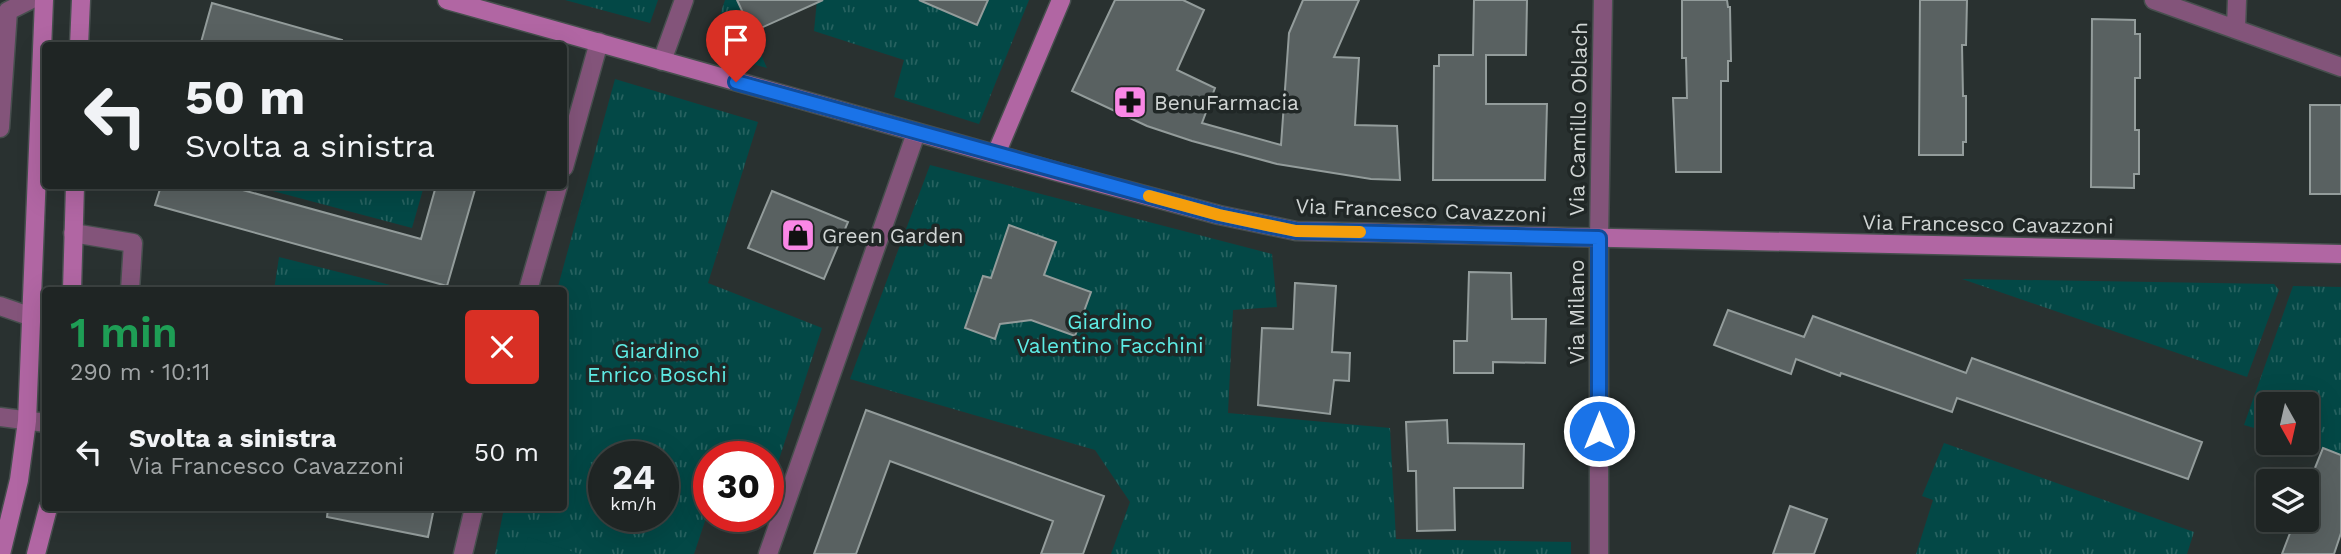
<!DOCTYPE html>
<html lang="it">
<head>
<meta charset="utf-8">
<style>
	:root { --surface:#1f2524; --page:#272d2c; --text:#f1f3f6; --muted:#a1a5a6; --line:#3c4241 }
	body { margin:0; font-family:"Work Sans",sans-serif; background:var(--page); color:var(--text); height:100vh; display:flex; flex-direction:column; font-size:26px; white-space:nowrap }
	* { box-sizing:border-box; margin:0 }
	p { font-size:23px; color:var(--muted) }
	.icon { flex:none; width:38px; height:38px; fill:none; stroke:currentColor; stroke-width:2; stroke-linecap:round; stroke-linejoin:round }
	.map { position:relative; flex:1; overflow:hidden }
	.side { position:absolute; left:42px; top:287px; width:525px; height:224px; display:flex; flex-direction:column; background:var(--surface); border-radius:7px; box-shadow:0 7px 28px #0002,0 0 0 2px var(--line) }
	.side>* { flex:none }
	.banner { position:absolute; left:42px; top:42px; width:525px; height:147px; border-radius:7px; box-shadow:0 7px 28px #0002,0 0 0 2px var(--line); background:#1f2524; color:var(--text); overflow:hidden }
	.needle { width:46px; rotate:172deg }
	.tools { position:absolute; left:2256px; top:392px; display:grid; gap:14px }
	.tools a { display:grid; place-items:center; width:63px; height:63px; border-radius:7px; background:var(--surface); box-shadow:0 7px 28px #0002,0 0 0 2px var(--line); font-size:35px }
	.speed { position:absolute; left:588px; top:441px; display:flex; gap:14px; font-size:35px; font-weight:700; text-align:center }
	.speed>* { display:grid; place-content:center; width:91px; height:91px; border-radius:50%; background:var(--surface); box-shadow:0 7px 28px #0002,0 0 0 2px var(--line); line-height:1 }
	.speed small { font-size:18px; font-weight:400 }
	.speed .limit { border:10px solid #d22; background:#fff; color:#111 }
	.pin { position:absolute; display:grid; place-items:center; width:60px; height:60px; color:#fff; margin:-72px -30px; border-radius:50% 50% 50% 0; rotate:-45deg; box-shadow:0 0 7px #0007 }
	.pin .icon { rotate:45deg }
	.me { position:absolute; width:77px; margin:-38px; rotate:0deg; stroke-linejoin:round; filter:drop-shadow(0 0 5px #0008) }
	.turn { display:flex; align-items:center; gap:24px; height:147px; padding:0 28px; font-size:32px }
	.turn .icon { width:91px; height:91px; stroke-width:2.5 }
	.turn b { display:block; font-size:49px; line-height:60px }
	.round { display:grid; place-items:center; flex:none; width:74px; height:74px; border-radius:7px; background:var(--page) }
	.summary { display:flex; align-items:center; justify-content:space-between; height:119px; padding:0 28px }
	h1 { font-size:42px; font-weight:600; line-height:52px; color:#1e9e55 }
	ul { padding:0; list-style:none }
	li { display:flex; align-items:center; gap:21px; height:91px; padding:0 28px }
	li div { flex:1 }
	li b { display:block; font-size:26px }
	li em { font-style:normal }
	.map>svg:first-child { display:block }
</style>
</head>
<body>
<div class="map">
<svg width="2341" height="554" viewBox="0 0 2341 554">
	<defs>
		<pattern id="grass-tufts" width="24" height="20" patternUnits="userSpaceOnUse" patternTransform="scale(1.75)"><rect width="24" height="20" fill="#034846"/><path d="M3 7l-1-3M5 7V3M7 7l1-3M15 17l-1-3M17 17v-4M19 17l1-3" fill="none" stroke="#276260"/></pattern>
	</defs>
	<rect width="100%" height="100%" fill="#293130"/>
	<!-- grass -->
	<path fill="url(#grass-tufts)" fill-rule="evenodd" d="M 565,0 L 658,0 L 650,23 Z
		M 725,0 L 737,0 L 767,68 L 735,59 L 713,50 L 712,38 Z
		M 817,0 L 1029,0 L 979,124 L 894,97 L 904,60 L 814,31 Z
		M 615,79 L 758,122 L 708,283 L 822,328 L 768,493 L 768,457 L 709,457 L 709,509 L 694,554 L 495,554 L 504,508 L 564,508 L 564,290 L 557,290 ZM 604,457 L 663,457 L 663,516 L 604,516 Z
		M 930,165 L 1272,254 L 1277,307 L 1233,310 L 1228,413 L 1390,428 L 1396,539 L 1571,542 L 1571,554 L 1111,554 L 1130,502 L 1095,450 L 850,379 Z
		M 254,186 L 424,186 L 412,228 Z
		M 279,257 L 410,290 L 274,290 Z
		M 1962,279 L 2274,284 L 2279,290 L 2247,377 Z
		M 2293,286 L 2341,287 L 2341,455 L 2304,443 L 2306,443 L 2306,404 L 2268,404 L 2268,432 L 2244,425 Z
		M 1944,443 L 2194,532 L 2187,554 L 1916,554 L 1933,500 L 1922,496 Z
		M 727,516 L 761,516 L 757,528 Z"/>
	<!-- garden -->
	<path fill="#034846" d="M 528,537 L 580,554 L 523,554 Z"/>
	<!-- building -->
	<path fill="#596161" stroke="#939c9b" stroke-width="2" d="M 737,0 L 823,0 L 752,32 Z
		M 919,0 L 988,0 L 977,25 Z
		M 1115,0 L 1183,0 L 1204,10 L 1177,70 L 1215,88 L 1202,123 L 1281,145 L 1289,33 L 1303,0 L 1359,0 L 1334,57 L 1359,58 L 1355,125 L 1397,126 L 1400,180 L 1371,179 L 1277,164 L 1192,141 L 1147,126 L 1072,91 Z
		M 1474,0 L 1527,0 L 1526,55 L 1486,55 L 1486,104 L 1547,104 L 1545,180 L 1433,180 L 1434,66 L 1439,66 L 1439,55 L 1473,55 Z
		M 1682,0 L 1727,0 L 1728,7 L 1730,7 L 1731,61 L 1728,61 L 1728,81 L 1721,81 L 1721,172 L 1676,172 L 1673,98 L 1687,98 L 1686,58 L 1682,58 Z
		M 1920,0 L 1967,0 L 1966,45 L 1962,45 L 1963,96 L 1966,96 L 1966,142 L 1963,142 L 1963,155 L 1919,155 Z
		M 212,3 L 342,40 L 341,46 L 200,46 Z
		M 2092,19 L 2135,20 L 2135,34 L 2140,34 L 2140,78 L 2135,78 L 2135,130 L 2139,130 L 2139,174 L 2134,174 L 2134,188 L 2091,187 Z
		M 2310,105 L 2341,105 L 2341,194 L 2310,194 Z
		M 161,186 L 228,186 L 421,239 L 436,186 L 476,186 L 447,286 L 155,205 Z
		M 772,191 L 848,222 L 824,279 L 748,248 Z
		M 1009,225 L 1056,242 L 1044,275 L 1091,292 L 1075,336 L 1031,320 L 1000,324 L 995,339 L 965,328 L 983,276 L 991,278 Z
		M 1469,272 L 1511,273 L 1512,319 L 1546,319 L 1545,363 L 1493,362 L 1493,373 L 1454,373 L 1454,341 L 1467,341 Z
		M 1295,283 L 1336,286 L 1332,352 L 1350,353 L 1349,381 L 1334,380 L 1330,414 L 1258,405 L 1262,328 L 1293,329 Z
		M 1728,310 L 1804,337 L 1813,316 L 1966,373 L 1972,358 L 2202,442 L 2188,479 L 1957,398 L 1952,412 L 1841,373 L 1840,376 L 1796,359 L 1791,374 L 1714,345 Z
		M 866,410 L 1104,496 L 1083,554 L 1041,554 L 1053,521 L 890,461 L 856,554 L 814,554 Z
		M 1447,420 L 1448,443 L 1524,444 L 1523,488 L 1454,488 L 1455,530 L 1417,531 L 1416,471 L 1408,471 L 1406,422 Z
		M 2323,448 L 2341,455 L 2341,533 L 2334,554 L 2282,554 L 2295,520 L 2306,520 L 2306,490 Z
		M 1790,506 L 1827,519 L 1814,554 L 1773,554 Z
		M 328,508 L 434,508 L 428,537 L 327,517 Z"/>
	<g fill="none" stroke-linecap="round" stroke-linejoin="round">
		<!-- street casing -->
		<g stroke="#474f4e" stroke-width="21">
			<path id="street" d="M 2154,0 L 2341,67
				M 2236,28 L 2237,0
				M 662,61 L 684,0
				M 0,128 L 8,11 L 30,0
				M 564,167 L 599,42
				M 73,233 L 133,243 L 130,290
				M 528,290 L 558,186
				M 0,306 L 32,317
				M 0,417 L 46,423
				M 463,554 L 474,508
				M 768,554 L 916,133
				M 1599,554 L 1599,238 L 1603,0"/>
		</g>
		<!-- secondary casing -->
		<g stroke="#474f4e" stroke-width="21">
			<path id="secondary" d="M 447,0 L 1058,172 L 1219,215 L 1296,231 L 2341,254
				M 79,46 L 81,0
				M 996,154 L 1061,0
				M 72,290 L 75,186
				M 1,554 L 19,480 L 27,421 L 44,0
				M 36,554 L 48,508"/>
		</g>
		<!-- street -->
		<use href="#street" stroke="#83547a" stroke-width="18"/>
		<!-- secondary -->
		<use href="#secondary" stroke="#b166a3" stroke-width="18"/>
	</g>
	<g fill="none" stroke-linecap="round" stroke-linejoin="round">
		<!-- route casing -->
		<g stroke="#114b97" stroke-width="18">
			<path id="route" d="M 736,82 L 1219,215 L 1296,231 L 1599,238 L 1599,431"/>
		</g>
		<!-- route -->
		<use href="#route" stroke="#1a73e8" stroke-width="12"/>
		<!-- slow -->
		<path stroke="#f59e0b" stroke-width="12" d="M 1149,196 L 1219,215 L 1296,231 L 1360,232"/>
	</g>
	<!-- icons -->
	<defs>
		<g id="pharmacy-square" transform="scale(1.75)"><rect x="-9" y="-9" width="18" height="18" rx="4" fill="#fa87e6" stroke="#202726"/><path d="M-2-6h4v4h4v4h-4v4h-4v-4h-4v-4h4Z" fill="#111"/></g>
		<g id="shop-square" transform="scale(1.75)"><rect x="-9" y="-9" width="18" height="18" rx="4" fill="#fa87e6" stroke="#202726"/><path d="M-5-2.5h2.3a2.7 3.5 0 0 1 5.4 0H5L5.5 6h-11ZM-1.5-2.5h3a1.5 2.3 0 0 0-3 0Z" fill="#111"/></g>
	</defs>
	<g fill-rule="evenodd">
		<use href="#pharmacy-square" x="1130" y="102"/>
		<use href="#shop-square" x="798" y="235"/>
	</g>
	<g text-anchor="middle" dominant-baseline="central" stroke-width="7" stroke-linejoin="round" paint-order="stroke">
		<!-- poi labels -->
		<g font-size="21" fill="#d0d5d4" stroke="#202726" text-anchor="start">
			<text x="1154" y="102">BenuFarmacia</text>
			<text x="822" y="235">Green Garden</text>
		</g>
		<!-- street labels -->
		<g font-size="21" fill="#d0d5d4" stroke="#202726">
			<text transform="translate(1578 119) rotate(-89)">Via Camillo Oblach</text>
			<text transform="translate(1421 210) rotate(2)">Via Francesco Cavazzoni</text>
			<text transform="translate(1988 224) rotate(1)">Via Francesco Cavazzoni</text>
			<text transform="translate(1576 312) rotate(-90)">Via Milano</text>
		</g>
		<!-- park labels -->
		<g font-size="21" fill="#5eece5" stroke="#202726">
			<text x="1110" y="321">Giardino<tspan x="1110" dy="24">Valentino Facchini</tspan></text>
			<text x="657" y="350">Giardino<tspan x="657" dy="24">Enrico Boschi</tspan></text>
		</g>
	</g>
</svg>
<div class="tools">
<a><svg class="needle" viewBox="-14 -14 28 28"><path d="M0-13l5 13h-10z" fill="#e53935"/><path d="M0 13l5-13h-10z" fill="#a1a5a6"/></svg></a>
<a><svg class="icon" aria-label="layers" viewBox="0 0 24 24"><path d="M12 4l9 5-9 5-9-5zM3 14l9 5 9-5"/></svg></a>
</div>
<div class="speed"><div>24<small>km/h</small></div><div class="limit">30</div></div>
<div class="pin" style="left:736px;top:82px;background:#d93025"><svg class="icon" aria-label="arrive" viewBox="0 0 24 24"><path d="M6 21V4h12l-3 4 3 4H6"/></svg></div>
<svg class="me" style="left:1599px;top:431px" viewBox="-20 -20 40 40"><circle r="17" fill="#1a73e8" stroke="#fff" stroke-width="3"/><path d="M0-11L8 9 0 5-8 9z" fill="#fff"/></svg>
<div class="banner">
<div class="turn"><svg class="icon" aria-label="left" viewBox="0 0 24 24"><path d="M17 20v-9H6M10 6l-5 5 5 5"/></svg><div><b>50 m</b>Svolta a sinistra</div></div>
</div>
<section class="side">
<div class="summary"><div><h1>1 min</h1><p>290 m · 10:11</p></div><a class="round" style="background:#d93025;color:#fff"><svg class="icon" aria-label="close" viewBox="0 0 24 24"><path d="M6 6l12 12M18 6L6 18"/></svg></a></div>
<ul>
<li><svg class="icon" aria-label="left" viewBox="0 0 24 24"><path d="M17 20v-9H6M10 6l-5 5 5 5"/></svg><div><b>Svolta a sinistra</b><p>Via Francesco Cavazzoni</p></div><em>50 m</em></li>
</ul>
</section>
</div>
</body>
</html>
